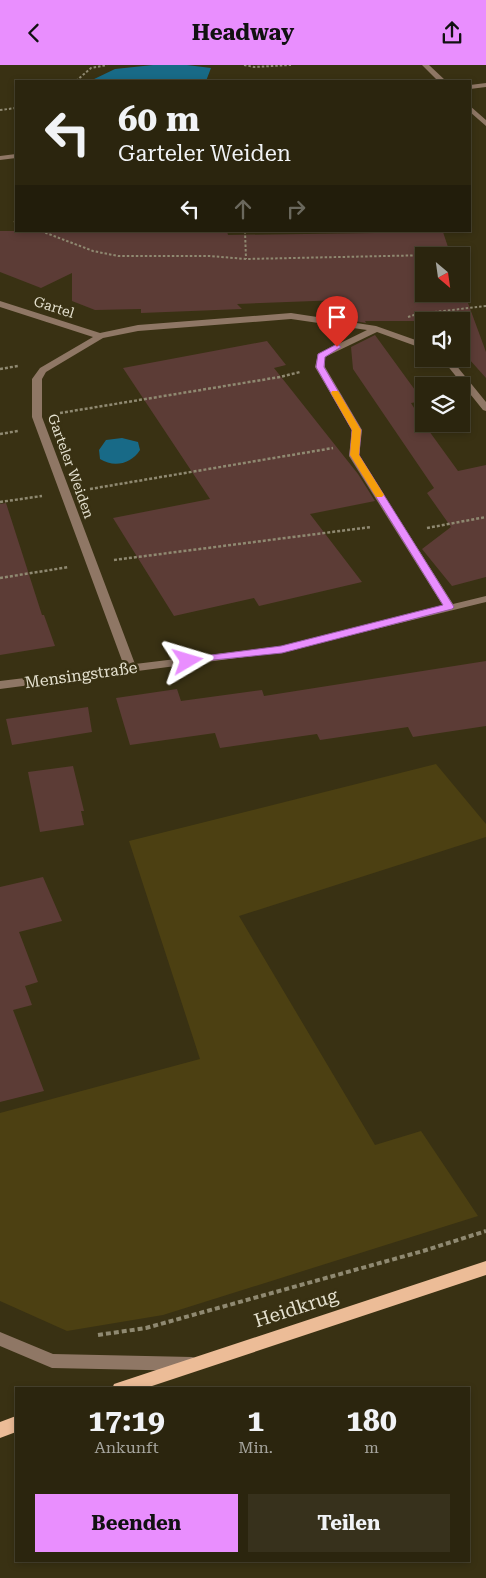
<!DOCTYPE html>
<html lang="de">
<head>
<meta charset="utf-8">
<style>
	:root { --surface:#2b250e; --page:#37311c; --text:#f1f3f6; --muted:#a6a59e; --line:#47422e; --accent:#e98efe }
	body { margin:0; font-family:"Roboto Serif",serif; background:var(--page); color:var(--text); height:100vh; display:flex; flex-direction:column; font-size:19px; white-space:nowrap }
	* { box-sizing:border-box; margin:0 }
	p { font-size:16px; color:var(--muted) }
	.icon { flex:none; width:28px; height:28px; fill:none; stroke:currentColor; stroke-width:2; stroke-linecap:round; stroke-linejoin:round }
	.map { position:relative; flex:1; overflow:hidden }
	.panel { position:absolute; left:15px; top:1322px; width:455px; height:175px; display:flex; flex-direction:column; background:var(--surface); border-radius:0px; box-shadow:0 2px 8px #0003,0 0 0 1px var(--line) }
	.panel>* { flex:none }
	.guide { position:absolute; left:15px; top:15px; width:456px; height:152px; border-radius:0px; box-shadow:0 2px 8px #0003,0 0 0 1px var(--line); background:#2b250e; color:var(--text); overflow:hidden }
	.needle { width:32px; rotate:151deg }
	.fabs { position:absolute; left:415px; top:182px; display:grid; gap:10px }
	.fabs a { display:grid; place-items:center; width:55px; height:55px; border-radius:0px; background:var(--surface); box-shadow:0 2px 8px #0003,0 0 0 1px var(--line); font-size:25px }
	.pin { position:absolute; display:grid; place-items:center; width:42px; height:42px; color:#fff; margin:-51px -21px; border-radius:50% 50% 50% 0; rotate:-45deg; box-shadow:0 0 5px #0007 }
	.pin .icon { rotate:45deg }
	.me { position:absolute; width:55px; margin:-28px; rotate:83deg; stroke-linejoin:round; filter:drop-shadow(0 0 4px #0008) }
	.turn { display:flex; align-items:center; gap:18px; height:105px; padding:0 20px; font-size:22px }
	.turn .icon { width:65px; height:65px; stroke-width:2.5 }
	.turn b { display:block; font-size:35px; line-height:42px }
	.lanes { display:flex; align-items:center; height:48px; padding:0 20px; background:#0003; justify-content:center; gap:25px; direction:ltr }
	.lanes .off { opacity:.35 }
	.eta { display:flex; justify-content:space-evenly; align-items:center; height:85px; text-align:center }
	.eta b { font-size:30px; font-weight:700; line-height:35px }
	.primary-button { display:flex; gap:10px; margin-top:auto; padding:10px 20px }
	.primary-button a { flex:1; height:58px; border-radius:0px; background:var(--accent); color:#111; font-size:20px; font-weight:700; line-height:58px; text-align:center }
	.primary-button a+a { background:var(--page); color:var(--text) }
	header { display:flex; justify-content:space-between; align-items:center; height:65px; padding:0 20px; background:var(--accent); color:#111; font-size:22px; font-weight:700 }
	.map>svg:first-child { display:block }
</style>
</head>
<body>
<header><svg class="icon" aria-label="back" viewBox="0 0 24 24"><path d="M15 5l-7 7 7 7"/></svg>Headway<svg class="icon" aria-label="share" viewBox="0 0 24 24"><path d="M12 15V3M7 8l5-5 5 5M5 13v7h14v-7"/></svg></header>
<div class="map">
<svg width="486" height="1513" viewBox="0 0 486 1513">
	<rect width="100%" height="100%" fill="#393113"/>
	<!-- green -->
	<path fill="#4c4012" d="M 436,699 L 486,759 L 486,772 L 239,851 L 375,1080 L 421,1066 L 478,1151 L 163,1250 L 67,1266 L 0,1236 L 0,1048 L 200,994 L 129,776 Z"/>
	<!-- water -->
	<path fill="#186a87" d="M 153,0 L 187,0 L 211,3 L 206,16 L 90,16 L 115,4 Z
		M 122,373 L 138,377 L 140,385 C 131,399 114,403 100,394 L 99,385 L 106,375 Z"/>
	<!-- building -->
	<path fill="#5c3c36" d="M 0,166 L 227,166 L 228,170 L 443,167 L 451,191 L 424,191 L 424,229 L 461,229 L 461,219 L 486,287 L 486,313 L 461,285 L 461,256 L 365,256 L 366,258 L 349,255 L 347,238 L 342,238 L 341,235 L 237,239 L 242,244 L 141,248 L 141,244 L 95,245 L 72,236 L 72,208 L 41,223 L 0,207 Z
		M 375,270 L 423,336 L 411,338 L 424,359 L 458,406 L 486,400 L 486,512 L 452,521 L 422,484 L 451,462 L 427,428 L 434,423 L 353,304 L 351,282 Z
		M 267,276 L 286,300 L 274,303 L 358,409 L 375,436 L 310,449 L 362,517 L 259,541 L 254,533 L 174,551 L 113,453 L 210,434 L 123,303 Z
		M 6,438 L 42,550 L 44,550 L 55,581 L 0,590 L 0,439 Z
		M 486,596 L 486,661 L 413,672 L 408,662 L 320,675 L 317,669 L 220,683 L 215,668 L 130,680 L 116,633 L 177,624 L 181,636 L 262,625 L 264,631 Z
		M 88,642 L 92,667 L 12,680 L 6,654 Z
		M 73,701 L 84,746 L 81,746 L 84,760 L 40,767 L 28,707 Z
		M 43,812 L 62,856 L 19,867 L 38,917 L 25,921 L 32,940 L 13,945 L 44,1026 L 0,1037 L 0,822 Z"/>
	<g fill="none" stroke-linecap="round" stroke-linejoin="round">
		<!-- path-far2 -->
		<path stroke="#8f8971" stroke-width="2" stroke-dasharray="2.5 2" stroke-linecap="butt" d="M 244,0 L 254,2 L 291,0
			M 76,16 L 91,3 L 107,0
			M 0,45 L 16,43
			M 14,156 L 16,157
			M 41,166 L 93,186 L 118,191 L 210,191 L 246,194 L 433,190
			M 245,166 L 246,194
			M 408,252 L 417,249 L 486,241"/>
		<!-- path-far1 -->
		<path stroke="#8f8971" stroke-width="2.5" stroke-dasharray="3 2" stroke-linecap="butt" d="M 0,304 L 18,301
			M 60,348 L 280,312 L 300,307
			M 0,369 L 18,366
			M 90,424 L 333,383
			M 0,437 L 42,431
			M 427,463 L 486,452
			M 114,495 L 371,462
			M 0,513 L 69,502"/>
		<!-- path -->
		<path stroke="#8f8971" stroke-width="4" stroke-dasharray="5 3" stroke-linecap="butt" d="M 98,1270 L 146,1263 L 423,1186 L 486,1166"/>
		<!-- minor -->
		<path fill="#8f7765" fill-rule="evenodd" d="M 422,0 L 429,0 L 446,16 L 438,16 Z
			M 486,18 L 486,22 L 470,24 L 470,20 Z
			M 470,41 L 486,55 L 486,61 L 470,47 Z
			M 16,89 L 16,93 L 0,95 L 0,91 Z
			M 0,236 L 100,268 L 138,260 L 291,248 L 376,261 L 424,278 L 424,284 L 377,267 L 325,292 L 325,302 L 362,365 L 359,391 L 453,539 L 486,531 L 486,537 L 282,587 L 0,624 L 0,616 L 124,601 L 32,352 L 32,314 L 40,303 L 93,272 L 0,242 ZM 291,254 L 367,265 L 318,289 L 315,302 L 352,365 L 349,391 L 443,541 L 282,581 L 135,599 L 42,352 L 42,314 L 46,307 L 103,273 L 138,266 Z
			M 442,294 L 451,294 L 486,337 L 486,346 L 483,345 Z
			M 0,1267 L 53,1289 L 192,1292 L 198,1294 L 200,1299 L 198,1304 L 192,1306 L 52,1303 L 0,1281 Z"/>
		<!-- major -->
		<path fill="#ecbc97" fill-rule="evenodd" d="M 486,1196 L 486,1210 L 143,1324 L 112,1324 L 114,1319 L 120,1317 Z
			M 16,1351 L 16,1367 L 0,1373 L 0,1357 Z"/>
	</g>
	<!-- route -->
	<path fill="#e98efe" stroke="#975ca5" d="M 337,279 L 341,282 L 325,292 L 324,302 L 361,365 L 359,390 L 454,542 L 452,544 L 282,588 L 184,598 L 183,596 L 184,594 L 188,593 L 281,581 L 443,540 L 350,390 L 352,365 L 316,302 L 318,289 Z"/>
	<!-- slow -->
	<path fill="#f59e0b" d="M 332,326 L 338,326 L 361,365 L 359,390 L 384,430 L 382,432 L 376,432 L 350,390 L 352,365 L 331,328 Z"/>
	<g text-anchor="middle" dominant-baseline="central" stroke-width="5" stroke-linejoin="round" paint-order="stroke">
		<!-- far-street labels -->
		<g font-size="14" fill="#e4e0ce" stroke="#393113">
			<text transform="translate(54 242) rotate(18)">Gartel</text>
			<text transform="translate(71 401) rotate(70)">Garteler Weiden</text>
		</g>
		<!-- street labels -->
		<g font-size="16" fill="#e4e0ce" stroke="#393113">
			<text transform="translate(81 610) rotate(-8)">Mensingstraße</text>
		</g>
		<!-- near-street labels -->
		<g font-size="19" fill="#e4e0ce" stroke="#393113">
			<text transform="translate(296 1243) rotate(-18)">Heidkrug</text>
		</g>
	</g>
</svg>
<div class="fabs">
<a><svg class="needle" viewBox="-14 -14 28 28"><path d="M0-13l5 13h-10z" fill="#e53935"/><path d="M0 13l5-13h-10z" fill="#a6a59e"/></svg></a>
<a><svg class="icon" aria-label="sound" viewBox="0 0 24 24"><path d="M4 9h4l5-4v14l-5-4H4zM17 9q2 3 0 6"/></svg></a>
<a><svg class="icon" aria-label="layers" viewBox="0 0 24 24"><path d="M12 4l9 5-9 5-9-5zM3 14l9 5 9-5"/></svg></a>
</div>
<div class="pin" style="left:337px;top:282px;background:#d93025"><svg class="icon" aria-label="arrive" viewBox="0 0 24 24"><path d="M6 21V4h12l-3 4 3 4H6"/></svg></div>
<svg class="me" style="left:188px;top:596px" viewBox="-20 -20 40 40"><path d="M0-17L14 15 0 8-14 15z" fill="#e98efe" stroke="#fff" stroke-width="4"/></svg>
<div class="guide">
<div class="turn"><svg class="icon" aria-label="left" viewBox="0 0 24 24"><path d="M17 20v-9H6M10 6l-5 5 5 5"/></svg><div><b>60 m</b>Garteler Weiden</div></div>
<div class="lanes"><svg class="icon" aria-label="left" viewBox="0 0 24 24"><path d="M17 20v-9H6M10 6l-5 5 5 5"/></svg><svg class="icon off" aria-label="ahead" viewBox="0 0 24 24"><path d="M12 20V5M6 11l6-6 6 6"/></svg><svg class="icon off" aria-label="right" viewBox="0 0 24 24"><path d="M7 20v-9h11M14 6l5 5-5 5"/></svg></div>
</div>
<section class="panel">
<div class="eta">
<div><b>17:19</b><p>Ankunft</p></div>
<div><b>1</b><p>Min.</p></div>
<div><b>180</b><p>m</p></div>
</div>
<div class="primary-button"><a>Beenden</a><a>Teilen</a></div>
</section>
</div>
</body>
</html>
